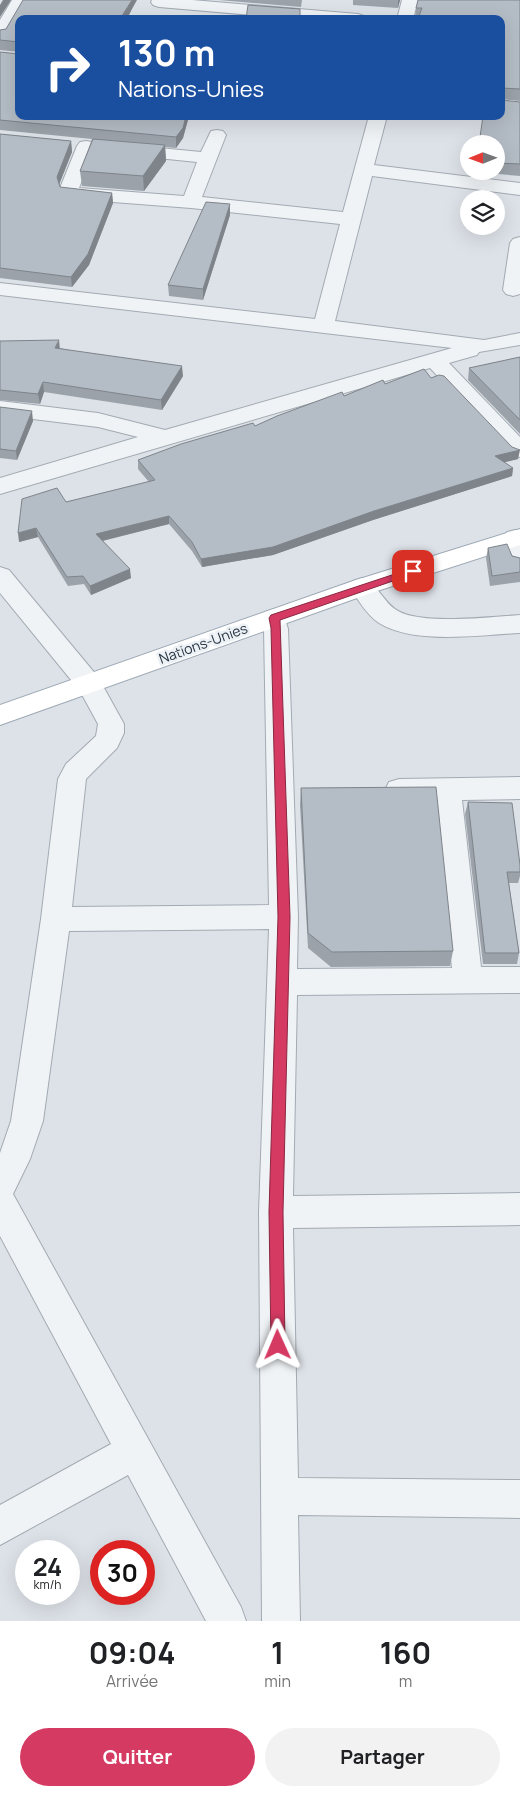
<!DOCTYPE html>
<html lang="fr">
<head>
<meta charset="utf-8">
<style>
	:root { --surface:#fff; --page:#f2f2f2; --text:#202124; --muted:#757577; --accent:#d53a62 }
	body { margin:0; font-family:Manrope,sans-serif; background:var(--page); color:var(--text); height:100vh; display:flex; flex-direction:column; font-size:19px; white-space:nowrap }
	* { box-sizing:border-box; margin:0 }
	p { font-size:16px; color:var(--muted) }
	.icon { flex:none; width:28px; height:28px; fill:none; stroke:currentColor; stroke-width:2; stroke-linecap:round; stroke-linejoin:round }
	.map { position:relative; height:1621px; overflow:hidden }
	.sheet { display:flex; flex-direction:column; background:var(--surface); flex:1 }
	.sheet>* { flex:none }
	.banner { position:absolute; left:15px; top:15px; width:490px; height:105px; border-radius:10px; box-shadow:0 5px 20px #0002; background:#1a4fa0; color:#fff; overflow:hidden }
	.needle { width:32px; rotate:269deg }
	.buttons { position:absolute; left:460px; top:135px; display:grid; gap:10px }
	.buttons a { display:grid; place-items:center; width:45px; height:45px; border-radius:50%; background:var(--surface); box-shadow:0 5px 20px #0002; font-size:25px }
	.speed { position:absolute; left:15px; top:1540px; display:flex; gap:10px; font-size:25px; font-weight:700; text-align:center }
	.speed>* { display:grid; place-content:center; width:65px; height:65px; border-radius:50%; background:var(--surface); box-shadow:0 5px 20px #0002; line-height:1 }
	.speed small { font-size:12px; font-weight:400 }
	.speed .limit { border:8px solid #d22; background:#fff; color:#111 }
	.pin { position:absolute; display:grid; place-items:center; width:42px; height:42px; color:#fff; margin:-21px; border-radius:10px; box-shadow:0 2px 8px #0006 }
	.me { position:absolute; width:55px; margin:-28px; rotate:359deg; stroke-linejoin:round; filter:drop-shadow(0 0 4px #0008) }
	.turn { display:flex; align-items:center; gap:18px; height:105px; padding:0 20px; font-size:22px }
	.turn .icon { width:65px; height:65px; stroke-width:2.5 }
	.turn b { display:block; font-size:35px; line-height:42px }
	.eta { display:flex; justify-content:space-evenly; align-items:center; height:85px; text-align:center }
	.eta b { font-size:30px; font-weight:700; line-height:35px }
	.primary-button { display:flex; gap:10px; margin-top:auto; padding:10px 20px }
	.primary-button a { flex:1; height:58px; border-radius:30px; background:var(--accent); color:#fff; font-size:20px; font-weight:700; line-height:58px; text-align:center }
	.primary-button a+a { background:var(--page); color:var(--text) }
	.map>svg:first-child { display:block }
</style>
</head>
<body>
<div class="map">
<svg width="520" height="1621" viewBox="0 0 520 1621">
	<rect width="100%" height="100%" fill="#dde2e8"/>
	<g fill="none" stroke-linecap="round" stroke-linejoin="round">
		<!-- minor casing -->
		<g stroke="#a2aab2" stroke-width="2">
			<path id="minor" d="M 12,0 L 28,0 L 6,38 L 0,39 L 0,20 Z
				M 152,0 L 192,0 L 358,14 L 364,16 L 366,19 L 298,19 L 159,7 L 153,5 L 151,2 Z
				M 402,0 L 418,0 L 413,19 L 397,19 Z
				M 369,116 L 387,116 L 374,165 L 520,183 L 520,195 L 372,176 L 335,321 L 484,340 L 520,333 L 520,345 L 479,352 L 477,355 L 449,363 L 520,437 L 520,457 L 512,455 L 430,368 L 0,494 L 0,478 L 138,437 L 98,427 L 0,415 L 0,401 L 98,413 L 165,430 L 452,348 L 0,295 L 0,283 L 315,319 L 340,224 L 191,208 L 74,199 L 62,196 L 60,188 L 77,146 L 80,142 L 86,141 L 92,142 L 95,146 L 79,188 L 184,196 L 197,162 L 128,155 L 122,154 L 119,150 L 122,146 L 128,145 L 201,152 L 211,131 L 217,130 L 223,131 L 226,135 L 202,197 L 343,212 Z
				M 520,237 L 520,294 L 513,296 L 506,294 L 503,290 L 510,243 L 513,239 Z
				M 515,530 L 520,531 L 520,567 L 512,565 L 508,559 L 503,538 L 507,532 Z
				M 0,567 L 9,570 L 98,677 L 124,724 L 124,733 L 117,748 L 86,779 L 72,907 L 269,905 L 264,629 L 262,618 L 265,612 L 274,609 L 283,612 L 288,629 L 298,917 L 297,969 L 452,968 L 435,800 L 399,801 L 389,798 L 385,790 L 389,782 L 399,779 L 520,777 L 520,799 L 462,800 L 481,967 L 520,967 L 520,993 L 297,995 L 293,1196 L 520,1193 L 520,1225 L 293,1228 L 298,1478 L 520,1480 L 520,1518 L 298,1515 L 300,1621 L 262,1621 L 259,1212 L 269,929 L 69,931 L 43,1121 L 30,1159 L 13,1194 L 241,1607 L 246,1621 L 206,1621 L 128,1475 L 0,1545 L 0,1505 L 111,1444 L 0,1236 L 0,1153 L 11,1121 L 41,919 L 58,779 L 66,764 L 96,736 L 98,724 L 80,691 L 0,593 Z
				M 362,578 C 378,583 383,603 398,611 C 423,625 490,617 520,615 L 520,633 C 480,635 414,645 379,623 C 367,615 357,599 350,587 L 353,581 Z"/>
		</g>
		<!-- major casing -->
		<g stroke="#9ca8b4" stroke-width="2">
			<path id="major" d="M 520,529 L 520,545 L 371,593 L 0,725 L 0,705 L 353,581 Z"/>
		</g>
		<!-- minor -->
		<use href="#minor" fill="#f0f3f6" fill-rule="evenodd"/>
		<!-- major -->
		<use href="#major" fill="#fff" fill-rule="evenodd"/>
	</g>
	<!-- wall -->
	<path fill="#9ba2a9" d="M 219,0 L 302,0 L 301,7 Z
		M 353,0 L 400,0 L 398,8 L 353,5 Z
		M 520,0 L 520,101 L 501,99 L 501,19 L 415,18 L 416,8 Z
		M 132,9 L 19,52 L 0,50 L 0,30 Z
		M 0,52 L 19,116 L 189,116 L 183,138 L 176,148 L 165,147 L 166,161 L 144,191 L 82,186 L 80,171 L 92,139 L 0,130 Z
		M 520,102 L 520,176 L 475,172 L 475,171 L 496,171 L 496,144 Z
		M 0,134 L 71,141 L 72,152 L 59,185 L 60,187 L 112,193 L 113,203 L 89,265 L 72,287 L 0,278 Z
		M 230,215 L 203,300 L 169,296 L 168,285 Z
		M 0,341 L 60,348 L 183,376 L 162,410 L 44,392 L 40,404 L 0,400 Z
		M 520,357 L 520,434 L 468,380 L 469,368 Z
		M 431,378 L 518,459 L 504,462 L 513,468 L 512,476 L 373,520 L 273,555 L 202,567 L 192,551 L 169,524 L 103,541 L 131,578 L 91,595 L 84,584 L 68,586 L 38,537 L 19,542 L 66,502 L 149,482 L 138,469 L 138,460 L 255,426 L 344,396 L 385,384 Z
		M 0,407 L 33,421 L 17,460 L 0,458 Z
		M 488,548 L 520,558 L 520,582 L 490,586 L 486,558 Z
		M 301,788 L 453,951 L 450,966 L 331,967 L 308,948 L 300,805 Z
		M 468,802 L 520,865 L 520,876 L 518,883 L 509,883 L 519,953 L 517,964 L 483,964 L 465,814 Z"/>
	<!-- shaded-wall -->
	<path fill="#7e848a" d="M 3,0 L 11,0 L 0,17 L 0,5 Z
		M 132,0 L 137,0 L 132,9 L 127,19 L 120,19 Z
		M 398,0 L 400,0 L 398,8 Z
		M 186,116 L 189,116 L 183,138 L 176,148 L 176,137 Z
		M 71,141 L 72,152 L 58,187 L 57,177 Z
		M 165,145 L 166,161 L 144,191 L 143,176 Z
		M 112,193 L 113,203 L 89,265 L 72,287 L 71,277 Z
		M 230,204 L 230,215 L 203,300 L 203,289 Z
		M 59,340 L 60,350 L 55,348 Z
		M 182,366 L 183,376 L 162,410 L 161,400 Z
		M 43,382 L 44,392 L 40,404 L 38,394 Z
		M 32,411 L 33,421 L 17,460 L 16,451 Z
		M 520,450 L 518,459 L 493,465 L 495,456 Z
		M 513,468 L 512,476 L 373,520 L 273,555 L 202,567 L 201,559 L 374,511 Z
		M 169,516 L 169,524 L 97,542 L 96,534 Z
		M 36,528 L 38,537 L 19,542 L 18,533 Z
		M 130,569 L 131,578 L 91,595 L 90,586 Z"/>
	<!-- building -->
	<path fill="#b4bcc5" stroke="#7e848a" d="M 23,0 L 132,0 L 120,19 L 19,19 L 19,42 L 0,40 L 0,30 L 6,29 Z
		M 418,0 L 520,0 L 520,89 L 501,88 L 501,19 L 418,19 L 422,8 L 416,8 Z
		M 248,5 L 300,9 L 300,19 L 246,19 Z
		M 0,52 L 19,54 L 19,116 L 186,116 L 183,128 L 176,137 L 0,120 Z
		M 501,100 L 520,102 L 520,164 L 496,163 L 496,144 L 479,144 L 483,116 L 501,116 Z
		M 0,134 L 71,141 L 57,177 L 60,187 L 112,193 L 88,254 L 71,277 L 0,268 Z
		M 93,139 L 165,145 L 143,176 L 80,171 Z
		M 206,202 L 230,204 L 203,289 L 168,285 Z
		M 59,340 L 55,348 L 182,366 L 161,400 L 43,382 L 38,394 L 0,390 L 0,341 Z
		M 520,357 L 520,420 L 469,368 Z
		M 424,369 L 431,378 L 439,375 L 444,376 L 512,447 L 520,450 L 495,456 L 513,468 L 374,511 L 273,547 L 201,559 L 192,542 L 169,516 L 96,534 L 130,569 L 90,586 L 83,576 L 67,577 L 36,528 L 18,533 L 22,499 L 57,488 L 66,502 L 155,480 L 138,460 L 181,444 L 253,423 L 255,426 L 277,416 L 342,392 L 344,396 L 383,380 L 385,384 Z
		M 0,407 L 32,411 L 16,451 L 0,449 Z
		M 507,544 L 512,556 L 520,558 L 520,572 L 492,576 L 488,548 Z
		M 436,787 L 453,951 L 332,952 L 308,933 L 301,788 Z
		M 468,802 L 512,803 L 520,865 L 520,872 L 507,872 L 519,953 L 485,953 Z"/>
	<!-- route -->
	<path fill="#d53a62" stroke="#8a2640" d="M 413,568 L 418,571 L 416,573 L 280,620 L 290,917 L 283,1212 L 285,1345 L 283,1350 L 278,1352 L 273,1350 L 271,1345 L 269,1212 L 278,917 L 271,628 L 269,618 L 271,615 Z"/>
	<g text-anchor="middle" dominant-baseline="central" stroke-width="5" stroke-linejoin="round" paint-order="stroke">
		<!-- street labels -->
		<g font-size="14" fill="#26323f" stroke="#ecf1f5">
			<text transform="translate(203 643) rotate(-20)">Nations-Unies</text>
		</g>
	</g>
</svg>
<div class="buttons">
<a><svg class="needle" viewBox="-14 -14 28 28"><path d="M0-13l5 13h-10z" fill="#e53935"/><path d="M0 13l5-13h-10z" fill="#757577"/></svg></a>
<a><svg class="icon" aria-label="layers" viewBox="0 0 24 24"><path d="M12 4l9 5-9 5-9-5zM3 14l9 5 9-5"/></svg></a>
</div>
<div class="speed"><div>24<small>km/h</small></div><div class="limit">30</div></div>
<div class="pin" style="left:413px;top:571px;background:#d93025"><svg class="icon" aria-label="arrive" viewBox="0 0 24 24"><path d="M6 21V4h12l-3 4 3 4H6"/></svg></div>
<svg class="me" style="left:278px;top:1345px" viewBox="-20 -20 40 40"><path d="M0-17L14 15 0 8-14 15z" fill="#d53a62" stroke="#fff" stroke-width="4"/></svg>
<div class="banner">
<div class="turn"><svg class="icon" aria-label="right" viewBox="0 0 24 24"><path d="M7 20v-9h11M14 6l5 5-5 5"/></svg><div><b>130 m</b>Nations-Unies</div></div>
</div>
</div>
<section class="sheet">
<div class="eta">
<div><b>09:04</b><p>Arrivée</p></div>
<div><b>1</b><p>min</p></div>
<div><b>160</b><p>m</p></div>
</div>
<div class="primary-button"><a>Quitter</a><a>Partager</a></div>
</section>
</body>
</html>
